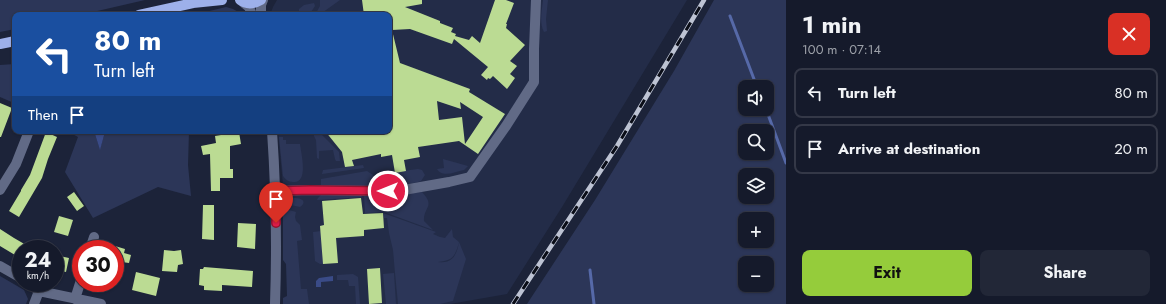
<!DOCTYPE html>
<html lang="en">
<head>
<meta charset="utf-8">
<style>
	:root { --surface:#151a2b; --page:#222737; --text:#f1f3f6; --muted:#9da1a9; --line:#343847; --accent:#95cc3b }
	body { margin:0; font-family:Jost,sans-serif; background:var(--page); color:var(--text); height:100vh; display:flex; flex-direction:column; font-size:15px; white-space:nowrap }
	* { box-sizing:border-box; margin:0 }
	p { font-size:13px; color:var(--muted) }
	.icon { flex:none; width:22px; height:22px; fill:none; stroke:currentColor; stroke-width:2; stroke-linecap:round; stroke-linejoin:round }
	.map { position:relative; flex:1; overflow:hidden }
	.side { display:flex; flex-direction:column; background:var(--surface); width:380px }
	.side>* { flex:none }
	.guide { position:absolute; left:12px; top:12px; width:380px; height:122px; border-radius:8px; box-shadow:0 1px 3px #0004,0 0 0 1px var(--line); background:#1a4fa0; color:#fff; overflow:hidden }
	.tools { position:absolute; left:738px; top:80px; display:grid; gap:8px }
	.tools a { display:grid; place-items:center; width:36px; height:36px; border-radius:8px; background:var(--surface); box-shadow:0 1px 3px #0004,0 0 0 1px var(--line); font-size:20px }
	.speed { position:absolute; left:12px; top:240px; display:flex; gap:8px; font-size:20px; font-weight:700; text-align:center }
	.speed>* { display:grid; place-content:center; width:52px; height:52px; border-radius:50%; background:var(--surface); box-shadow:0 1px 3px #0004,0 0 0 1px var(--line); line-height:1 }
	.speed small { font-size:10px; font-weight:400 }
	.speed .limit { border:6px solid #d22; background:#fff; color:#111 }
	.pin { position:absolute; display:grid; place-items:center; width:34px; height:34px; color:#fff; margin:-41px -17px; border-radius:50% 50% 50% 0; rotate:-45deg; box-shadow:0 0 4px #0007 }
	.pin .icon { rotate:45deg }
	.me { position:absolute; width:44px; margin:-22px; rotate:270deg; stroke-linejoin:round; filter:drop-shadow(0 0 3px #0008) }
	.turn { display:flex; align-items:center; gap:14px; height:84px; padding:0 16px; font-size:18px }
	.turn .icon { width:52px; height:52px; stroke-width:2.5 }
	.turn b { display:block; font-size:28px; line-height:34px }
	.then { display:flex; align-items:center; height:38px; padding:0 16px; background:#0003; gap:8px; font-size:15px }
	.round { display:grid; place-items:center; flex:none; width:42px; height:42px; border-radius:8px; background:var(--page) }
	.head { display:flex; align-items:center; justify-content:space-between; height:68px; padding:0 16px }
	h1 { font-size:24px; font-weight:700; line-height:30px }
	.action { display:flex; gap:8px; margin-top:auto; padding:8px 16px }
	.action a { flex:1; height:46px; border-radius:8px; background:var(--accent); color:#111; font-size:16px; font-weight:700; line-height:46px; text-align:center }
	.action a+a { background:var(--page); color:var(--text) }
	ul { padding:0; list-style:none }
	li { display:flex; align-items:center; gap:12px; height:50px; margin:0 8px 6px; padding:0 8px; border:2px solid var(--line); border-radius:8px }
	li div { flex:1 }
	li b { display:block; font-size:15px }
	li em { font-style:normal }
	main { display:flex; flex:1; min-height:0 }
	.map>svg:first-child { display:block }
</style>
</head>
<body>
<main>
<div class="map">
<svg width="786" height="304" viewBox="0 0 786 304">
	<rect width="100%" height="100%" fill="#1c2339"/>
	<!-- built -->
	<path fill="#232c48" d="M 277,0 L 687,0 L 562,207 L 507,294 L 450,304 L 289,304 L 285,207 L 278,131 L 389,131 L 389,15 L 270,15 L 273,7 Z"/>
	<!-- green -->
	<path fill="#2c3658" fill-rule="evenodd" d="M 0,0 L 145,0 L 80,15 L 15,15 L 15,29 L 0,32 Z
		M 320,0 L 340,0 L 319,15 L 315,15 L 320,6 Z
		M 543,0 L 548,0 L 546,19 L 547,31 L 544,32 C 539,23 542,10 543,0 Z
		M 714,0 L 786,0 L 786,304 L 527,304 L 595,200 L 674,71 ZM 745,87 L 767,87 L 767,109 L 745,109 ZM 745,131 L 767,131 L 767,153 L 745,153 ZM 745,175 L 767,175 L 767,197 L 745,197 ZM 745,219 L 767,219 L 767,241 L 745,241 ZM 745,263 L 767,263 L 767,285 L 745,285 Z
		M 314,3 L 315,6 L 309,15 L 300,14 L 289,15 L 289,13 L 299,11 L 299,9 L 304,5 Z
		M 226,7 L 233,9 L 240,13 L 231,15 L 193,15 Z
		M 15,64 L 15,99 L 14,103 L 0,97 L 0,65 Z
		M 67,131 L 94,131 L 100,149 L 105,132 L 104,131 L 189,131 L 188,165 L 191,196 L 158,187 L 93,218 L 65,172 L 78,137 Z
		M 313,131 L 318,131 L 339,152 L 340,161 L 336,161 L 335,159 L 333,150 L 319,151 L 319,159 L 317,158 L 316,140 L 314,136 Z
		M 279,137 L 283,137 L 283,140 L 286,140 L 286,144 L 300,144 C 301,153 309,184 293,182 C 289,182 285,179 283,176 Z
		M 443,159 L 468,166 L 464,170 C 455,172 442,178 437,169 L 444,168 Z
		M 363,165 L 364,168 L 322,174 L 323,170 Z
		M 418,169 L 422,170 L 425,175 L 421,181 C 415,183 391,188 387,185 C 385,183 385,181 385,178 L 388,173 Z
		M 367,171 L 373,175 L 374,179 L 373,183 L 368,186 L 330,186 L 321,185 L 321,179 Z
		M 422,192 C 436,207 423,207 424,221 L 433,230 L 384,212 L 365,213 L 364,195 Z
		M 361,194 L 362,197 L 317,200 L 318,198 L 321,195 Z
		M 294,198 C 301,198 308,201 300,207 L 291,205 L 289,210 L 296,212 L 295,217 L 296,221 L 300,225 L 302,240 L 297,241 L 301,289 L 307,289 L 309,304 L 283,304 L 283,298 L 287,296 L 286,264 L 283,260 L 283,209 L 288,201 Z
		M 383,213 L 436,232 L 433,234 L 440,237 L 445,238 L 452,229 L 453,237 L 459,242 C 455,257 453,260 438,262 C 453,264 457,254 459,242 L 466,259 L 453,301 L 440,304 L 398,304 L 395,273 L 393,250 L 389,233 L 387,218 L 384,218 Z
		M 321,231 L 323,264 L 320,264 L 315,261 L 313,232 Z
		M 353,274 L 358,277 L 360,304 L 356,304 L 355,286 L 349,286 L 348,280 L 337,280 L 337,275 Z
		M 383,274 L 394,273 L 396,304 L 386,304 Z
		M 0,276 L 24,290 L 28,299 L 26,304 L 0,304 Z"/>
	<!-- forest -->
	<path fill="#3a4b87" d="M 94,131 L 104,131 L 105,132 L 100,150 Z
		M 333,276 L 333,281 L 321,282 L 321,287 L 316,287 L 316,281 L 319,278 Z"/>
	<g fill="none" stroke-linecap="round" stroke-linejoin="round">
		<!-- stream -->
		<path stroke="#5669a8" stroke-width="3" d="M 730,16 L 757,87
			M 766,109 L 786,163
			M 590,270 L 594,304"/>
	</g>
	<!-- building -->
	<path fill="#bbdb93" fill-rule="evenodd" d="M 362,0 L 422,0 L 422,4 L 405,7 L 440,21 L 440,23 L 453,28 L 451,32 L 456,34 L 455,36 L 469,40 L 472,36 L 480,43 L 495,0 L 506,0 L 514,3 L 506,24 L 507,24 L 506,28 L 525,45 L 510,61 L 517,66 L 510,74 L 515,78 L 507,89 L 493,76 L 490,79 L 488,78 L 487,80 L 481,75 L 488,67 L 454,39 L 452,44 L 410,29 L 392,30 L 400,63 L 470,89 L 469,92 L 505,114 L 478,154 L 459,141 L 418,147 L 420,157 L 404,160 L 406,171 L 395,173 L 392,155 L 381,157 L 381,154 L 352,160 L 354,166 L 345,167 L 342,152 L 325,131 L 389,131 L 389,15 L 364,15 ZM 437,101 L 461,109 L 460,102 L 483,117 L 465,144 L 462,117 L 439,120 Z
		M 0,103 L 12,108 L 1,137 L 0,137 Z
		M 46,132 L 57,137 L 48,159 L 42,178 L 19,217 L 9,211 L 21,191 L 21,190 L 30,175 Z
		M 239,132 L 241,144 L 230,146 L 230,169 L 233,169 L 233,178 L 220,178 L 220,191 L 211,191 L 210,154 L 203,155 L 201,146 L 216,143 L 215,136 Z
		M 74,192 L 84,206 L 77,211 L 67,197 Z
		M 361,198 L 363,214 L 383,213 L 384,228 L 364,230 L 364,236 L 336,238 L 338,263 L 323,264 L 320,226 L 324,225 L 322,201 Z
		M 203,205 L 214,205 L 214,240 L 202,239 Z
		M 59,216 L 73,220 L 68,236 L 54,232 Z
		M 238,223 L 256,224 L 255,249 L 237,247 Z
		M 0,229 L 14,238 L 33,249 L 18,249 L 15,255 L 0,246 Z
		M 115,246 L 125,249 L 124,253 L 131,255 L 129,263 L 122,262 L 118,279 L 115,279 Z
		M 164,250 L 174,251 L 181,250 L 183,264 L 178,265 L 177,272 L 162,271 Z
		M 55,255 L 69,258 L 66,272 L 55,269 Z
		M 204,267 L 253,271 L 252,287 L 222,285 L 222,291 L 204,290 L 204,286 L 199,285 L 200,269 L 203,269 Z
		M 380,268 L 382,303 L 369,304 L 367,269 Z
		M 136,272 L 160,278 L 156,296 L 132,290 Z"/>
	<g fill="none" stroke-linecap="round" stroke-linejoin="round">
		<!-- minor -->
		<path stroke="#616a86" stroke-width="10" d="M 244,3 L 249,7 L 252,15
			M 261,15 L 261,5 L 263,0
			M 272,131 C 276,189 277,246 275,304
			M 0,190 L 16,164 L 29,131
			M 276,191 L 310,190 L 378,191 L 398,191 L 449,182 L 470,177 L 506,126 L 534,82 L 534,49 L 536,0
			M 90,249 L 94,237
			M 0,266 L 21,278
			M 29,283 L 39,291
			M 75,299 L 81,280
			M 34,304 L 39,291 L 101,304"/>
		<!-- major -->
		<path stroke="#9db0ea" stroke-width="10" d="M 240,0 C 247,5 254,4 261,0
			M 139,15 L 193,3 L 222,0
			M 0,44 L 15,41"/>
		<!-- rail casing -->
		<g stroke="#bdc3d3" stroke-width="4.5">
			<path id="rail" d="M 513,304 L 617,146 L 704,0"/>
		</g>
		<!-- rail -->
		<use href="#rail" stroke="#0a0d17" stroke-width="3" stroke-dasharray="9" stroke-linecap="butt"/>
	</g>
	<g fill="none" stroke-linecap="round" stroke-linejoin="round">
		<!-- route casing -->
		<g stroke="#92132f" stroke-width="10">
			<path id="route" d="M 276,223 L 276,191 L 310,190 L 388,191"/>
		</g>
		<!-- route -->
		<use href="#route" stroke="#e11d48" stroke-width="7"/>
	</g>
</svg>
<div class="tools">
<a><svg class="icon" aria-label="sound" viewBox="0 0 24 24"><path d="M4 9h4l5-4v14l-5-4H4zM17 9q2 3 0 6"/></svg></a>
<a><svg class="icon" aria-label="search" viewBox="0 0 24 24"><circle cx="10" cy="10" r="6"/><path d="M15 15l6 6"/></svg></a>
<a><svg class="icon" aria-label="layers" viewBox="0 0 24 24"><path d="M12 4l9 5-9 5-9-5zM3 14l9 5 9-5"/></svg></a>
<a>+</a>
<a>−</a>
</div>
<div class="speed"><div>24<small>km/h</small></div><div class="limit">30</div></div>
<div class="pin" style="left:276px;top:223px;background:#d93025"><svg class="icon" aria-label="arrive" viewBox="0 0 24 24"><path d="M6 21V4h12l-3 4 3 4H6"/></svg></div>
<svg class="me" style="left:388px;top:191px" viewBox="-20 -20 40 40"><circle r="17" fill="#e11d48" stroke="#fff" stroke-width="3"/><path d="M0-11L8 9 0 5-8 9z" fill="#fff"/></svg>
<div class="guide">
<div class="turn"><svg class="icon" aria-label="left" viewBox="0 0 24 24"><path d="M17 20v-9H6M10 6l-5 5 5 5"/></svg><div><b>80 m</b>Turn left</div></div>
<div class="then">Then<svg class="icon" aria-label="arrive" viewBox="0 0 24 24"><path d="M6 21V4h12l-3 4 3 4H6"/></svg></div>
</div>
</div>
<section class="side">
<div class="head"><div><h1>1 min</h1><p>100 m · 07:14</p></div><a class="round" style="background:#d93025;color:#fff"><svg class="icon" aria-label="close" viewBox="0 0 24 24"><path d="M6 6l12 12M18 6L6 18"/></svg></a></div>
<ul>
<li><svg class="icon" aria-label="left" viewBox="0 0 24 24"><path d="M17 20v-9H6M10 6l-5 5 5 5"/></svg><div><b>Turn left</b></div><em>80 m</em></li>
<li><svg class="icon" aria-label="arrive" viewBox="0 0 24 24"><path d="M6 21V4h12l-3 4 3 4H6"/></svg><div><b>Arrive at destination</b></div><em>20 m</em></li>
</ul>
<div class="action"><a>Exit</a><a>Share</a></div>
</section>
</main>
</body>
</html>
